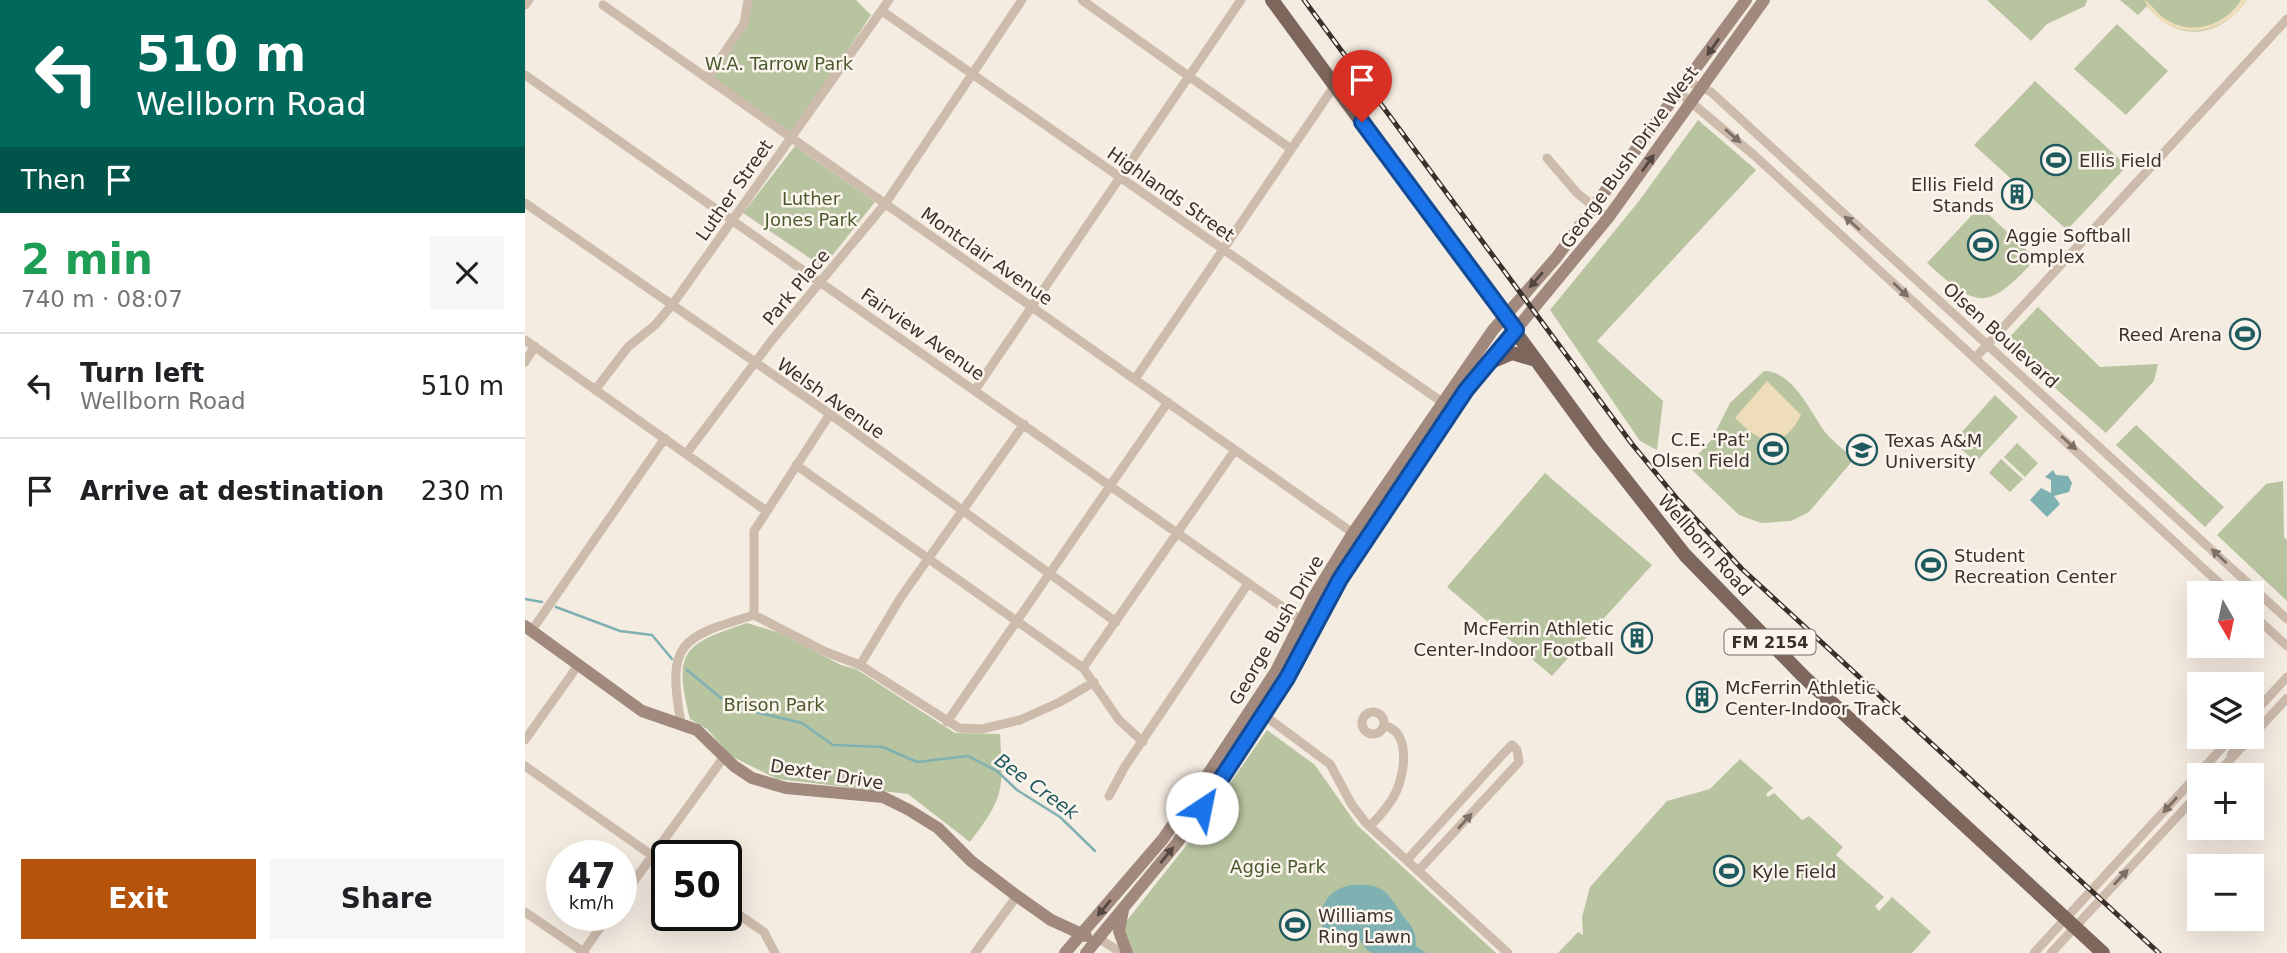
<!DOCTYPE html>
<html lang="en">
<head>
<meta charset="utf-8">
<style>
	:root { --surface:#fff; --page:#f6f6f6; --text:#202124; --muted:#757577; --line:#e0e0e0; --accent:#b45309 }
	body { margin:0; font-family:"DejaVu Sans",sans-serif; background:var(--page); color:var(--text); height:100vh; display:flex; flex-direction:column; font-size:26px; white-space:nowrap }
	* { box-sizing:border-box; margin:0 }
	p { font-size:23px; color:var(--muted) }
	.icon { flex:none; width:38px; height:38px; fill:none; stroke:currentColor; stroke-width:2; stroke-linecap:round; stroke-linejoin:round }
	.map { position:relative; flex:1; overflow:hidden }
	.details { display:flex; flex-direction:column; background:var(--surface); width:525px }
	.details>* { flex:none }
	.banner { background:#00695c; color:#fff; overflow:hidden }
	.needle { width:46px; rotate:171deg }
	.tools { position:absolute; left:1662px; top:581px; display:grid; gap:14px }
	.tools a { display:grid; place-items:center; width:77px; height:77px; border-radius:0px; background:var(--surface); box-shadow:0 7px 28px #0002; font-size:35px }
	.speed { position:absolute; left:21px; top:840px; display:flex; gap:14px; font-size:35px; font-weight:700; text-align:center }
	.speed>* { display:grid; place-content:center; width:91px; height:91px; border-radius:50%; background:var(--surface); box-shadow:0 7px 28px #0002; line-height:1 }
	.speed small { font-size:18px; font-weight:400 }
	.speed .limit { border:4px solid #111; border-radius:10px; background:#fff; color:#111 }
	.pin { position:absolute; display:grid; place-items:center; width:60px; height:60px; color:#fff; margin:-72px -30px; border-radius:50% 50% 50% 0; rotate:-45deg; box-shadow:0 0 7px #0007 }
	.pin .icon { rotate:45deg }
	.me { position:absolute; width:77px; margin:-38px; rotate:34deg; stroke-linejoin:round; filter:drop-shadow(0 0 5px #0008) }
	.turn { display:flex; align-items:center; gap:24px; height:147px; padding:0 21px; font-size:32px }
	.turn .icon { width:91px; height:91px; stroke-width:2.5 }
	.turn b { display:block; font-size:49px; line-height:60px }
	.then { display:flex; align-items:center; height:66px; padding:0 21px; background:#0003; gap:14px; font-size:26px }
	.round { display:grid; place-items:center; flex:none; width:74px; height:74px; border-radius:0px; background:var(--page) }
	.head { display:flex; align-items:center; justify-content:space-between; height:119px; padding:0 21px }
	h1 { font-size:42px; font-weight:800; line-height:52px; color:#1e9e55 }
	.primary-button { display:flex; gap:14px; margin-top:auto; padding:14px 21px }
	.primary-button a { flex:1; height:80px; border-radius:0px; background:var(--accent); color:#fff; font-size:28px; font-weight:800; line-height:80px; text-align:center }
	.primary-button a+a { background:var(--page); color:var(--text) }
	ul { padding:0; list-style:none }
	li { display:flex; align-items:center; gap:21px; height:105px; padding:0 21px; border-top:2px solid var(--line) }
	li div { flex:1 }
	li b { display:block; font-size:26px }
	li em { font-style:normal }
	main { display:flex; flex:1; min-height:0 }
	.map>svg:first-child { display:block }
</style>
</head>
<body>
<main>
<section class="details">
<div class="banner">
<div class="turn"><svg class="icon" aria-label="left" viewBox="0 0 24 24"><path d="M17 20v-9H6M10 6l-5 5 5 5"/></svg><div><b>510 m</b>Wellborn Road</div></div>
<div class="then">Then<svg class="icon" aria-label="arrive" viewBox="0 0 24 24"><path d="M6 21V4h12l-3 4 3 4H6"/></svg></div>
</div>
<div class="head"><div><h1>2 min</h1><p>740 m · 08:07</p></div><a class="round"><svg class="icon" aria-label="close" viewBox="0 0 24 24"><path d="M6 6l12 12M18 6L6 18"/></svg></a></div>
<ul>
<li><svg class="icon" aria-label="left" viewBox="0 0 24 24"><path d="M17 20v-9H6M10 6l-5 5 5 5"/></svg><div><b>Turn left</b><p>Wellborn Road</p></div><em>510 m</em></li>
<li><svg class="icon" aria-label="arrive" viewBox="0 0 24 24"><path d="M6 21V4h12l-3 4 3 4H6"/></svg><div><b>Arrive at destination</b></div><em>230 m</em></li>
</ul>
<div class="primary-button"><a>Exit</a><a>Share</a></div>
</section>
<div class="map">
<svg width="1762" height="953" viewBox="0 0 1762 953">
	<rect width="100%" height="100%" fill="#f4ebe1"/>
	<!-- green -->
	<path fill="#b8c4a0" d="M 222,0 L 331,0 L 346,15 L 266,137 L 182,78 L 219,24 Z
		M 1462,0 L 1562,0 L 1560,6 L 1522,24 L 1506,41 Z
		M 1595,0 L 1722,0 C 1695,38 1653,44 1622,6 L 1613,15 Z
		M 1592,24 L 1643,71 L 1601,115 L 1549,69 Z
		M 1510,81 L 1602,166 L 1542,230 L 1449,145 Z
		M 1173,120 L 1231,170 L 1072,341 L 1138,401 L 1132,450 L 1115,441 L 1025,310 L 1114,201 Z
		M 270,146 L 350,202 L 298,267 L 218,213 Z
		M 1447,215 L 1464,215 L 1511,259 C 1462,311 1454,310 1402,263 Z
		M 1513,307 L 1575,367 L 1633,364 L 1629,381 L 1581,433 L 1479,343 Z
		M 1239,371 C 1268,371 1285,412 1300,432 C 1308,442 1320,450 1329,459 L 1284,512 L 1266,521 L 1236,523 L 1214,515 L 1163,466 L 1187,439 L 1205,403 Z
		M 1470,395 L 1493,417 L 1451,462 L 1428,442 Z
		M 1611,425 L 1699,507 L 1680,527 L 1591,445 Z
		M 1492,443 L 1513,463 L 1500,477 L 1479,457 Z
		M 1476,459 L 1498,479 L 1485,492 L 1464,473 Z
		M 1020,473 L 1127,565 L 1027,676 L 922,587 Z
		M 1758,481 L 1759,537 L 1762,540 L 1762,601 L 1692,535 L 1741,484 Z
		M 222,623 L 255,633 L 316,665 L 331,669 L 430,733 L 475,734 C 478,791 480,796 445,842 L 383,794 L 252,779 L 206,756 L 182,729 L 165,719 C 147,649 160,644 222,623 Z
		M 742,730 L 790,765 L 832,825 L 971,953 L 607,953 L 596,928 L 668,837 Z
		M 1215,759 L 1248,788 L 1241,794 L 1243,797 L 1249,793 L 1277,820 L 1284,816 L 1318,847 L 1311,855 L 1359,897 L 1350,906 L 1354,911 L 1367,897 L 1406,932 L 1387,953 L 1033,953 L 1053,932 L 1058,935 L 1057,917 L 1065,887 L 1142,801 L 1185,789 Z"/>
	<!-- sand -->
	<path fill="#efdcb8" d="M 1619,0 C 1626,3 1631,13 1639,18 C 1665,37 1700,26 1716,0 L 1722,0 C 1696,39 1643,43 1619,0 Z
		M 1242,381 L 1276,415 C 1273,420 1271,425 1267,429 C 1246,454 1226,433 1210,418 Z"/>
	<!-- water -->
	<path fill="#7fb0b2" d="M 1528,470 L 1531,475 L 1543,476 L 1547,483 L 1544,492 L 1529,496 L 1535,504 L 1522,517 L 1505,500 L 1516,488 L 1526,493 L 1526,480 L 1520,477 Z
		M 826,885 C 861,883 861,892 879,917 C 888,929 891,930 891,946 L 901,953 L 848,953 L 842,950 L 831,935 L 800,936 C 790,912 800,890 826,885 Z"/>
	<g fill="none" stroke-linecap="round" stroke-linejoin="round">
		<!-- stream -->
		<path stroke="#7fb0b2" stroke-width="2.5" d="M 0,599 L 17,602
			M 31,607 L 95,631 L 127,635 L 147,659
			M 162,670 L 196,698 L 218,709 L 277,723 L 308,745 L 358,747 L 392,762 L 443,756 L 472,771 L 492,790 L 535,817 L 570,851"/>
		<!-- street -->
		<path stroke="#cdbbac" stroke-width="9" d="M 557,0 L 766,149
			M 0,5 L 4,0
			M 78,5 L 828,533
			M 357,11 L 917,402
			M 0,75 L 776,620
			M 182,78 L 219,24 L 223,0
			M 1164,82 L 1186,92 L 1762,619
			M 1155,93 L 1230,156 L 1705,593
			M 1022,158 L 1052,193 L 1083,218
			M 0,203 L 305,414 L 591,622
			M 0,340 L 240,510
			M 1450,358 L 1762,19
			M 0,362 L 10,346
			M 610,379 L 810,85
			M 70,390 L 103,347 L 130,325 L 147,305 L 364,0
			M 450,390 L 716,0
			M 161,454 L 247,340 L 360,204 L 497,0
			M 271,465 L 558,668 L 594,720 L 618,742
			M 1727,614 L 1762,646
			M 229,615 L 229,531 L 305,414
			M 7,630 L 140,438
			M 335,665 L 376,597 L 499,424
			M 558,668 L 710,450
			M837 723a11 11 0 1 1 22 0a11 11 0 1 1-22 0Z
			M 736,713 L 805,764 L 827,805 L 841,823 L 983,953
			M 1727,715 L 1762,677
			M 422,722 L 643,402
			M 156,723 C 141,642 156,637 229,615 L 301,652 L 335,665 L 434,728 L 457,729 L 495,720 L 535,702 L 569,682
			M 1727,736 L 1762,698
			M 0,740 L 54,664
			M 1706,755 L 1717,737
			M 0,766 L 142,866
			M 1691,775 L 1726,737
			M 584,796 L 599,768 L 722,585
			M 845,826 C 855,816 865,805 871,792 C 880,773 886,730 859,726
			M 882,860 L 977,755 L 987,745 L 992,750 L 994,762 L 893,871
			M 96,899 L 199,757
			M 201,906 L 239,932 L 250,953
			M 0,912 L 60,953
			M 573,938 L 597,953
			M 58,952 L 84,915
			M 450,953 L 492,896
			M 1509,953 L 1707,737
			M 1526,953 L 1675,792"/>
		<!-- secondary -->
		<path stroke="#a18a7d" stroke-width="12" d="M 0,626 L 117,711 L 172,730 L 209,766 L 227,778 L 261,788 L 358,797 L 384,810 L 413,828 L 446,861 L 492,896 L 526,920 L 561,936
			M 598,910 L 594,931 L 602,953
			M 540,953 L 638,839 L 683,774 L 751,671 L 788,598 L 828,533 L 968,330 L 1031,258 L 1221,0
			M 561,953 L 652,843 L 740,715 L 815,579 L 941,390 L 1083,218 L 1239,0"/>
		<!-- primary -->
		<path stroke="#7d675c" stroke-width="14" d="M 747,0 L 1071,442 L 1160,555 L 1279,677 L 1578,953
			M 961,364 L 987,353 L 1011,360"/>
		<!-- rail casing -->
		<g stroke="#3b302b" stroke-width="5">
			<path id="rail" d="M 779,0 L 1107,444 L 1153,500 L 1217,569 L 1634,953"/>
		</g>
		<!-- rail -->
		<use href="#rail" stroke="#fbf5ee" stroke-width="2.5" stroke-dasharray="8" stroke-linecap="butt"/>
	</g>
	<!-- one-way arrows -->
	<defs><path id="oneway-solid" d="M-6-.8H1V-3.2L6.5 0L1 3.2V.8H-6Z" transform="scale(1.75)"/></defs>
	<g fill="#544640">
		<use href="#oneway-solid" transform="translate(1188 47) rotate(125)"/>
		<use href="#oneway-solid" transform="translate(1123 163) rotate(-54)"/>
		<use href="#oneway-solid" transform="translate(1011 280) rotate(131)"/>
		<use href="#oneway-solid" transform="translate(642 855) rotate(-51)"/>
		<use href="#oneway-solid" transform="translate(579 908) rotate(130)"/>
	</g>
	<g fill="#7d6f65">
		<use href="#oneway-solid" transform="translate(1208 136) rotate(41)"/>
		<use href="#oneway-solid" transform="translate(1327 223) rotate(-138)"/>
		<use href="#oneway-solid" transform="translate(1376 290) rotate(43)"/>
		<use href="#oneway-solid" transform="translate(1544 443) rotate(42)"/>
		<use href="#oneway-solid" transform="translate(1694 556) rotate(-137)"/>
		<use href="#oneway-solid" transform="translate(1645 805) rotate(132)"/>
		<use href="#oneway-solid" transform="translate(940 821) rotate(-48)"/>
		<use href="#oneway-solid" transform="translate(1596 877) rotate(-47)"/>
	</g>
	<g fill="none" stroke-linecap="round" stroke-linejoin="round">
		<!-- route casing -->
		<g stroke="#114b97" stroke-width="18">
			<path id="route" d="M 677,808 L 762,678 L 815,579 L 941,390 L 991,330 L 837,122"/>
		</g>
		<!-- route -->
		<use href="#route" stroke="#1a73e8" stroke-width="12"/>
	</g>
	<!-- icons -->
	<defs>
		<g id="stadium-ring" transform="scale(1.575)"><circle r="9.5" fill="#fbf5ee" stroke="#1f5a5e" stroke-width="1.5"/><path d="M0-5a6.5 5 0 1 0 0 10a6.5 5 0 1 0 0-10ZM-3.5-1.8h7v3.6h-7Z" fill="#1f5a5e"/></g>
		<g id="building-ring" transform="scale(1.575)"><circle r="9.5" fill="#fbf5ee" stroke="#1f5a5e" stroke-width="1.5"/><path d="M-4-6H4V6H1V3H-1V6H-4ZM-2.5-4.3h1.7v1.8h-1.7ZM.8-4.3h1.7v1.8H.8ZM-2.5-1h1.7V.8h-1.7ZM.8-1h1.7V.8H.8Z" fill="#1f5a5e"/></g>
		<g id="university-ring" transform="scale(1.575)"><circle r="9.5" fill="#fbf5ee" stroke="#1f5a5e" stroke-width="1.5"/><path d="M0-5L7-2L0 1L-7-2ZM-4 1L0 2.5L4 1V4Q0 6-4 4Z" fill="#1f5a5e"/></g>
	</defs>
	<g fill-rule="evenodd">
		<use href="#stadium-ring" x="1531" y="160"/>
		<use href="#building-ring" x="1492" y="194"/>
		<use href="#stadium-ring" x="1458" y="245"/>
		<use href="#stadium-ring" x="1720" y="334"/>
		<use href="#stadium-ring" x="1248" y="449"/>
		<use href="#university-ring" x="1337" y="450"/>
		<use href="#stadium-ring" x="1406" y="565"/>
		<use href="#building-ring" x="1112" y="638"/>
		<use href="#building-ring" x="1177" y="697"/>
		<use href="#stadium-ring" x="1204" y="871"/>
		<use href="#stadium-ring" x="770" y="925"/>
	</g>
	<g text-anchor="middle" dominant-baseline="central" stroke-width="5" stroke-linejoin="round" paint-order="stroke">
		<!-- shield labels -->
		<rect fill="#fbf5ee" stroke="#756b66" stroke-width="2" x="1199.5" y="629.5" width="91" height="25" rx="5"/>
		<g font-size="16" font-weight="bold" fill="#3b302b">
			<text x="1245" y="642">FM 2154</text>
		</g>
		<!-- park labels -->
		<g font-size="18" fill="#4a5a2e" stroke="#fbf5ee">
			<text x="254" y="63">W.A. Tarrow Park</text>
			<text x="286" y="198">Luther<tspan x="286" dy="21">Jones Park</tspan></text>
			<text x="249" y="704">Brison Park</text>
			<text x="753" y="866">Aggie Park</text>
		</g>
		<!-- street labels -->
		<g font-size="18" fill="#3b302b" stroke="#fbf5ee">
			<text transform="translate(1104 157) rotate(-54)">George Bush Drive West</text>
			<text transform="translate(209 190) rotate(-55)">Luther Street</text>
			<text transform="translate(646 194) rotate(35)">Highlands Street</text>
			<text transform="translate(462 256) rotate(35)">Montclair Avenue</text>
			<text transform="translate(271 287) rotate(-50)">Park Place</text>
			<text transform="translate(398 334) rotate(35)">Fairview Avenue</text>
			<text transform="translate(1476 335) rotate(42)">Olsen Boulevard</text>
			<text transform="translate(306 398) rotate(35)">Welsh Avenue</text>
			<text transform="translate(1180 545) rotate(48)">Wellborn Road</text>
			<text transform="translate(751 630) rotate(-60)">George Bush Drive</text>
			<text transform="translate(302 774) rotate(9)">Dexter Drive</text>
		</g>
		<!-- poi labels -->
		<g font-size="18" fill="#3b302b" stroke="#fbf5ee" text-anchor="start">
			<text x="1554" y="160">Ellis Field</text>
			<text x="1469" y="184" text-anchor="end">Ellis Field<tspan x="1469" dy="21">Stands</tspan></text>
			<text x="1481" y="235">Aggie Softball<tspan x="1481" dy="21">Complex</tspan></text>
			<text x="1697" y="334" text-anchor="end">Reed Arena</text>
			<text x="1225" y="439" text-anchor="end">C.E. 'Pat'<tspan x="1225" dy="21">Olsen Field</tspan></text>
			<text x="1360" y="440">Texas A&amp;M<tspan x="1360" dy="21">University</tspan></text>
			<text x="1429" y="555">Student<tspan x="1429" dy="21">Recreation Center</tspan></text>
			<text x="1089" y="628" text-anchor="end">McFerrin Athletic<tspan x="1089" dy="21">Center-Indoor Football</tspan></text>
			<text x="1200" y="687">McFerrin Athletic<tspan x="1200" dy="21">Center-Indoor Track</tspan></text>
			<text x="1227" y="871">Kyle Field</text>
			<text x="793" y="915">Williams<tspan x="793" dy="21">Ring Lawn</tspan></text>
		</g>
		<!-- water labels -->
		<g font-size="19" font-style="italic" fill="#1f5a5e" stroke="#fbf5ee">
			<text transform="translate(512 786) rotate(36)">Bee Creek</text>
		</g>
	</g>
</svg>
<div class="tools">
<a><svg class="needle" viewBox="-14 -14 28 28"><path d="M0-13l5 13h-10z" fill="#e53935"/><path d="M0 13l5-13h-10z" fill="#757577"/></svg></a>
<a><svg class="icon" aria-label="layers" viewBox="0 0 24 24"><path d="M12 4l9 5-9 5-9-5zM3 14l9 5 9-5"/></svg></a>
<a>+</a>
<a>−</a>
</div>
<div class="speed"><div>47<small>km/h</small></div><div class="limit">50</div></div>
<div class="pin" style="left:837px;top:122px;background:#d93025"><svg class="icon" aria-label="arrive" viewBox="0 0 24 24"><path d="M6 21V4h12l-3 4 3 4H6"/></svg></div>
<svg class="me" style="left:677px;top:808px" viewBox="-20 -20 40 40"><circle r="19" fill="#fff"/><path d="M0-13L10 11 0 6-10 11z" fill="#1a73e8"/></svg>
</div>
</main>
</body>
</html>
